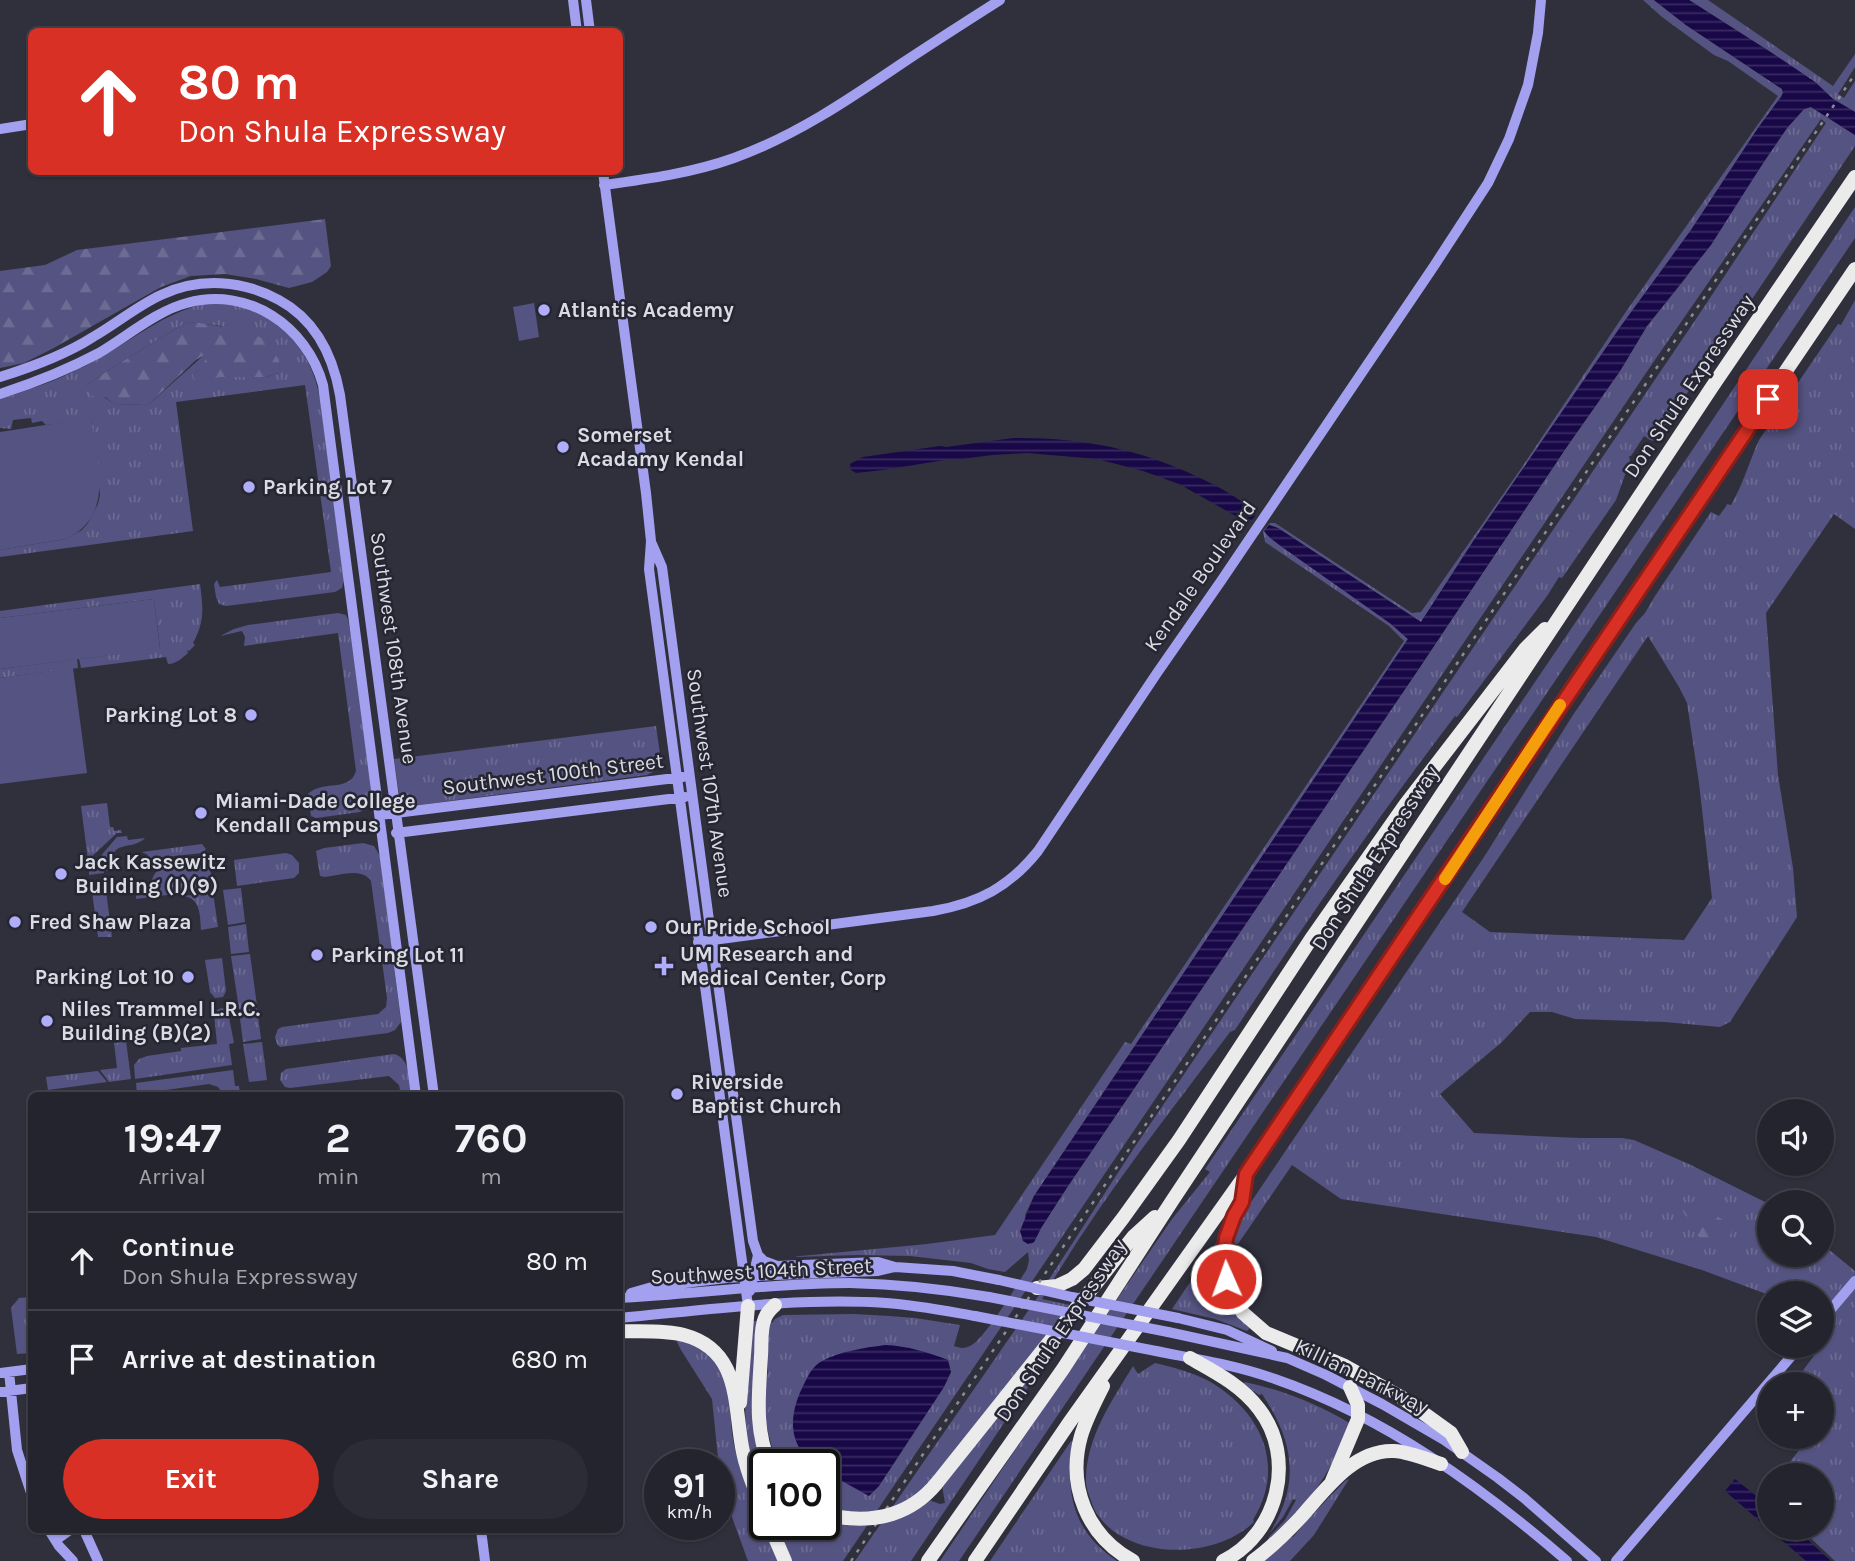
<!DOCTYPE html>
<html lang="en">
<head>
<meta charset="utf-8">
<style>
	:root { --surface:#24242e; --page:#2c2c36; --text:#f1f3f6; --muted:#a3a4aa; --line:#41414a; --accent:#d93025 }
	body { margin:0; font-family:Karla,sans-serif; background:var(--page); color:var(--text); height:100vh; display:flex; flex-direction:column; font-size:26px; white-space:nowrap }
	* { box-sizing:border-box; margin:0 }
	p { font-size:23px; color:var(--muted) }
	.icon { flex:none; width:38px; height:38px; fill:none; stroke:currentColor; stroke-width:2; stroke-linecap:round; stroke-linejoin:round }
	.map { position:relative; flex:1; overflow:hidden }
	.side { position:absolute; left:28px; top:1092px; width:595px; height:441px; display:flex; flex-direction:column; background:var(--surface); border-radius:10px; box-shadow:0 2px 5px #0004,0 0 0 2px var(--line) }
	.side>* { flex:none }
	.guide { position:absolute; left:28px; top:28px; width:595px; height:147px; border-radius:10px; box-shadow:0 2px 5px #0004,0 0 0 2px var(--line); background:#d93025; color:#fff; overflow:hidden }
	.buttons { position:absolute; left:1757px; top:1099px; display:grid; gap:14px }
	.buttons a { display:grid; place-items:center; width:77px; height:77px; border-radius:50%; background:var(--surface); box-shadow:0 2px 5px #0004,0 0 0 2px var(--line); font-size:35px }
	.speed { position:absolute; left:644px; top:1449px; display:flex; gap:14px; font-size:35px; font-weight:700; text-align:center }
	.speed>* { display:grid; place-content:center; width:91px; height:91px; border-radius:50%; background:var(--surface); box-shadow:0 2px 5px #0004,0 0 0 2px var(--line); line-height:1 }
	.speed small { font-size:18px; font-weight:400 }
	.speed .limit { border:4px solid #111; border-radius:10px; background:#fff; color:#111 }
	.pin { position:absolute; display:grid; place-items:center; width:60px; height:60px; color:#fff; margin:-30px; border-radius:14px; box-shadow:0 4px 10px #0006 }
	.me { position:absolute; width:77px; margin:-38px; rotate:358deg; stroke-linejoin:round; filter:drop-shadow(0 0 5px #0008) }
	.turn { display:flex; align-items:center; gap:24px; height:147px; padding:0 35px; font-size:32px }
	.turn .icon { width:91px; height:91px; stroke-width:2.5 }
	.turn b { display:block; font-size:49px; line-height:60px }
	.eta { display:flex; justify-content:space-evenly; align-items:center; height:119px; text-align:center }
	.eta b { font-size:42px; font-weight:700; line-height:49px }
	.cta { display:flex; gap:14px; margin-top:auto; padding:14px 35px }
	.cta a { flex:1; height:80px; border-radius:42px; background:var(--accent); color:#fff; font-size:28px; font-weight:700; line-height:80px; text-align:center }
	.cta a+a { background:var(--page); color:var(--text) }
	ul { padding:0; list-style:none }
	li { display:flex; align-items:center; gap:21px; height:98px; padding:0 35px; border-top:2px solid var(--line) }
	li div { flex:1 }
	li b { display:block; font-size:26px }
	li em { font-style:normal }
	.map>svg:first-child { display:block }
</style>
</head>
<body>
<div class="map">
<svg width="1855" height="1561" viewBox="0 0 1855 1561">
	<defs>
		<pattern id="grass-tufts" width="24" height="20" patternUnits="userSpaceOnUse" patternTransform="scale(1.75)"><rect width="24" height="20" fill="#555381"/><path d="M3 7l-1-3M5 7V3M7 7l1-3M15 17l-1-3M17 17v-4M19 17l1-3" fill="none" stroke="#6d6b93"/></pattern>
		<pattern id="forest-firs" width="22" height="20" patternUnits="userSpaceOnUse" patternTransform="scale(1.75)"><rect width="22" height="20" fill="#555381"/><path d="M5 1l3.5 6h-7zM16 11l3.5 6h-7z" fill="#6d6b93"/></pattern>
		<pattern id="water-rules" width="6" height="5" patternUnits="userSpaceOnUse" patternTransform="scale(1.75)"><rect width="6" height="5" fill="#180847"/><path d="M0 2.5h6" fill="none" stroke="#392b61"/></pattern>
	</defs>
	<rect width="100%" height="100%" fill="#30303d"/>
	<!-- grass -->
	<path fill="url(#grass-tufts)" fill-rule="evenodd" d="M 1643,0 L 1654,0 L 1686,25 L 1782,89 L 1783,93 L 1781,97 L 1758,128 L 1691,230 L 1621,326 L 1474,540 L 1421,622 L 1278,528 L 1269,525 L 1265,530 L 1391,624 L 1408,639 L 1034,1196 L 1025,1215 L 1031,1244 L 1034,1242 L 1041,1228 L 1068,1186 L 1418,670 L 1566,448 L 1620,371 L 1647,326 L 1685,279 L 1787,128 L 1804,109 L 1811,107 L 1855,135 L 1855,146 L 1744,311 L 1732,327 L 1728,329 L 1716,350 L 1655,441 L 1650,440 L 1644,436 L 1631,456 L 1629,456 L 1630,461 L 1616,500 L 1562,578 L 1559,577 L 1547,596 L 1457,717 L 1455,716 C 1377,818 1305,923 1235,1030 L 1230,1032 C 1165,1119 1096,1205 1042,1299 L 1070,1305 L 954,1451 L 926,1499 L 940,1504 L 945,1503 L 942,1485 L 1029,1374 L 1035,1377 L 911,1561 L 855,1561 L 1037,1298 L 1132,1151 L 1694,322 L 1826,123 L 1821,119 L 1648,370 L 843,1561 L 792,1561 L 777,1524 L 824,1524 L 824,1519 L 841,1513 L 824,1506 L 824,1465 L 779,1465 C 767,1439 759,1399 768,1372 L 768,1330 L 770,1322 L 772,1323 L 775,1319 L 783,1315 L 854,1314 L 889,1316 L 915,1318 L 960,1325 L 954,1346 C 959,1348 964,1349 970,1346 C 984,1340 1017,1285 1027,1269 L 1029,1260 L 1028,1252 L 1005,1272 L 988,1269 L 971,1263 L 910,1256 L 858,1255 L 790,1257 L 927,1244 L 995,1235 L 1125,1042 L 1131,1044 L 1404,641 L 1389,626 L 1265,542 L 1263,531 L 1270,523 L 1275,523 L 1412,613 L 1421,612 L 1520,470 L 1625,313 L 1778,96 L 1728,61 L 1714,55 L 1662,17 Z
		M 1689,0 L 1708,0 L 1833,86 L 1855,54 L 1855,67 L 1838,94 L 1844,98 L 1855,81 L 1855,112 L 1833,99 L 1815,82 L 1772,53 Z
		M 1855,207 L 1855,238 L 959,1561 L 940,1561 L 1139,1267 L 1172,1219 L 1210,1172 L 1205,1169 L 1695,446 Z
		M 1855,300 L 1855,529 L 1834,514 L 1766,613 L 1778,775 L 1793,868 L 1797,917 L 1730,1022 L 1720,1027 L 1665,1022 L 1575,1019 L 1552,1012 L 1530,1012 L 1502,1042 L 1440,1094 L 1474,1133 L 1579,1138 L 1622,1138 L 1634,1140 L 1691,1165 L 1769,1204 L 1769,1255 L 1822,1255 L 1822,1244 L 1855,1271 L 1855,1561 L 1835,1561 L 1800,1528 L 1822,1528 L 1822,1475 L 1780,1475 L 1809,1437 L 1822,1437 L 1822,1384 L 1793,1384 L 1819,1349 L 1818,1346 L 1822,1346 L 1822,1293 L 1769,1293 L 1769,1295 L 1702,1270 L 1596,1237 L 1341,1199 L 1292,1165 L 1238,1244 L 1231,1243 L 1243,1214 L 1484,857 L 1573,715 L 1636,623 L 1645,613 L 1655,596 L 1711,512 L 1719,516 L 1727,505 L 1726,504 L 1731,505 C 1743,485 1749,462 1759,440 L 1838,324 L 1841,325 ZM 1648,636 L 1679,687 L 1687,703 L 1699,783 L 1712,898 L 1684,940 L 1490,932 L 1462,912 Z
		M 203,304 C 210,304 218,303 225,304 C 277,309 312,350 320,399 L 344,580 L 342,588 L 335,592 L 226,606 L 219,604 L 216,597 L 214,584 L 217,580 L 220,587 L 331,572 L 305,385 L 176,402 L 193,531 L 0,557 L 0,550 L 65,539 L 82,530 L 88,523 L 98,504 L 100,495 L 91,419 L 46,425 L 42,421 L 32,423 L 31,418 L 13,420 L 11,429 L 0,428 L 0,399 C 33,389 66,377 96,360 C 132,340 163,314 203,304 ZM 187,322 L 222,326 L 279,373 L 266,377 L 193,376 L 208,358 L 203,356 L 148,405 L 114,404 L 87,385 L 110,369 Z
		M 200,584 C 203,608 205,621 193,643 L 195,645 L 189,651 L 187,650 L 188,653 C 182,658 176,664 168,664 L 166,657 L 81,668 L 79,659 L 160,648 L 154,599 L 0,618 L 0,611 Z
		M 338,613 L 346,615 L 348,620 L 354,651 L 373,797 L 367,808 L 360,812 L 316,818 L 311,816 L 308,794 C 324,779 349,793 356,771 L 338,633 L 244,646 L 245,637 L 242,631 L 220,636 L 234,629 L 248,625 Z
		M 77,659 L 78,668 L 0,678 L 0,669 Z
		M 656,726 L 661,761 L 653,772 L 647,775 L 419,805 C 410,803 404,803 399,793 L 394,759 Z
		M 107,803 L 110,827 L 113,827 L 114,831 L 121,830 L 122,833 L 117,833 L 88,860 L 81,806 Z
		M 127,836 L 128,840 L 145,838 C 132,852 108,837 112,870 L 104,871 L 104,873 L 89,875 L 89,868 L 99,858 L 117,837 Z
		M 363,843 L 374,846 L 380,856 L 401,1022 L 395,1030 L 388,1033 L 280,1047 L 277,1044 L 275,1037 L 278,1029 L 282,1027 L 378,1014 L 386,1007 L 387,998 L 371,881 C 362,867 340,875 325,877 L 320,876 L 316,851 L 324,848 Z
		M 202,844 L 206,849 L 202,853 L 147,859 L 148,855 L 142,852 Z
		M 286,853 L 292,855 L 299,863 L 299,873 L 294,878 L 237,886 L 234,860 Z
		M 201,864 C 213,866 212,879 213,889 L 136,899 L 136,894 C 154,890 148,880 158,870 Z
		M 105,883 L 112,937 L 98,937 L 91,884 Z
		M 241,888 L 245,922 L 228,925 L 223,890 Z
		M 213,892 L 218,927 L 201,930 C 200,916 201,899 184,896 Z
		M 246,924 L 249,952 L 231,954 L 228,927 Z
		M 250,954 L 257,1006 L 239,1009 L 231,956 Z
		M 222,958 L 226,991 L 223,997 L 215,998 L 210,992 L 205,960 Z
		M 222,1008 L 228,1012 L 234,1043 L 229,1044 L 232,1065 L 135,1079 L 134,1065 L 139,1059 L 147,1056 L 181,1051 L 181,1048 L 217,1044 L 214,1014 L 217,1010 Z
		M 257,1008 L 261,1039 L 243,1042 L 239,1011 Z
		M 126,1041 L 131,1079 L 109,1082 L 100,1070 L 117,1068 L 114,1043 Z
		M 262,1042 L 267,1080 L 249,1082 L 243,1044 Z
		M 394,1054 C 411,1059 409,1080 412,1095 L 401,1095 L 399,1085 L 389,1076 L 290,1088 L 285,1087 L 280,1080 L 281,1073 L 286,1069 Z
		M 233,1070 L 235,1086 L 239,1086 L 240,1095 L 224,1095 L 218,1087 L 209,1084 L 137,1094 L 136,1083 Z
		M 98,1071 L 107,1082 L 48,1090 L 46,1077 Z
		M 1223,1233 C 1221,1244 1217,1257 1217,1268 C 1218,1292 1235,1310 1250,1328 L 1247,1331 L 1215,1319 L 1172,1309 Z
		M 31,1297 L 31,1353 L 17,1354 L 11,1308 L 19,1298 Z
		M 750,1321 L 757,1321 L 752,1411 L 755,1440 L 765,1468 L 765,1495 C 759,1482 752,1468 749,1454 C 741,1411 748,1365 750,1321 Z
		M 679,1339 C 695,1345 714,1353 722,1370 C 732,1393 729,1421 734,1445 C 743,1485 763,1523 779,1561 L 748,1561 L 721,1487 L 712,1399 L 681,1350 L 677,1342 Z
		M 1155,1363 C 1172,1367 1191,1372 1207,1380 C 1260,1409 1287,1465 1253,1520 L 1254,1522 C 1214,1561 1123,1561 1094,1509 C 1091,1500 1085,1488 1086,1478 C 1087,1437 1111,1402 1133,1366 L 1138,1374 Z
		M 1245,1382 C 1282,1390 1318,1404 1351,1424 C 1339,1451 1326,1478 1307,1501 C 1296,1516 1283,1529 1270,1543 L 1268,1540 L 1269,1537 L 1285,1520 L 1296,1500 L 1293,1499 L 1283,1517 L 1269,1534 C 1301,1483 1294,1442 1262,1394 L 1259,1395 L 1243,1384 Z
		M 1071,1441 L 1073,1442 C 1065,1492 1072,1531 1117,1561 L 990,1561 Z
		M 1349,1479 L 1314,1535 L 1290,1561 L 1262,1561 L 1291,1537 L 1293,1537 L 1310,1517 L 1345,1481 Z"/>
	<!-- forest -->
	<path fill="url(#forest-firs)" d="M 325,219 L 331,266 L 327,272 L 312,282 L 289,288 L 256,279 L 225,274 L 191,276 L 161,287 L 52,349 L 24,363 L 0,368 L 0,271 L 45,265 L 77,250 Z
		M 187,322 L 200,323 L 242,330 L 265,339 L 279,360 L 279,373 L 266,377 L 219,377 L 196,385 L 193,376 L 207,358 L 203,356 L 196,360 L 148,405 L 114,404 L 105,397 L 96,398 L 90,394 L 87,385 L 110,369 Z
		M 1694,1201 L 1732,1226 C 1731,1243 1719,1249 1704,1240 C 1701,1238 1697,1236 1695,1233 C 1693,1229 1694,1225 1694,1221 L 1685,1215 L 1683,1211 L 1687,1204 Z"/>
	<!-- park -->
	<path fill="#555381" d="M 534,303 L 539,337 L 519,341 L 513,307 Z
		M 91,418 C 97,462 116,517 65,539 L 0,550 L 0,432 Z
		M 154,599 L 160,649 L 0,669 L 0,618 Z
		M 73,668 L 87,773 L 0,784 L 0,678 Z"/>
	<!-- water -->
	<path fill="url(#water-rules)" d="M 1654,0 L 1689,0 L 1772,53 L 1815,82 L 1833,99 L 1855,112 L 1855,135 L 1811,107 L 1804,109 L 1787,128 L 1765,160 L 1711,245 L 1647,326 L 1620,371 L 1566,448 L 1418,670 L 1068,1186 L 1041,1228 L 1034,1242 L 1028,1244 L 1023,1241 L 1020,1231 L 1034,1196 L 1408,639 L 1391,624 L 1282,547 L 1269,537 L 1264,531 L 1269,525 L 1278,528 L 1421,622 L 1474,540 L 1621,326 L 1691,230 L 1758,128 L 1781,97 L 1783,93 L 1782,89 L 1686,25 Z
		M 1013,438 C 1077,437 1139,448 1198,477 C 1213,484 1231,493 1245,504 C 1249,508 1251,513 1255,516 L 1251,521 L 1241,519 L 1179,484 L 1143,471 L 1097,459 L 1027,453 L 992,455 L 954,460 L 945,460 L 883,470 L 856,473 L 851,470 L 850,464 L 863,457 L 940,446 L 946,447 Z
		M 885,1345 C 908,1346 927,1352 948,1360 L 951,1372 L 944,1387 L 879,1486 L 869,1496 L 824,1471 L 824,1465 L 815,1465 C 810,1460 803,1455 800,1449 C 787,1428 794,1403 805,1382 C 809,1374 813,1366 822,1361 C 841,1351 864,1348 885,1345 Z
		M 1735,1479 L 1769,1506 L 1769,1528 L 1795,1528 L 1831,1561 L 1806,1561 L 1725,1491 Z"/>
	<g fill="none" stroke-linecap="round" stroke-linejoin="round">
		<!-- secondary -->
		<path stroke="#a3a0ef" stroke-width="10" d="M 573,0 L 577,32
			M 586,0 L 590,32
			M 0,129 L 32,124
			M 603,172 L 646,493 L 651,541 L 649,569 L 748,1306
			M 604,185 C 648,179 692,173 734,158 C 795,136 848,100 901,64 C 934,42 967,21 1000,0
			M 0,377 C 32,367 65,355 93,337 C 116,324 137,306 161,295 C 199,277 243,280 279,300 C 316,320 333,356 340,395 L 434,1096
			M 0,394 C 34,383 67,370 99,353 C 126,337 158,310 187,303 C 248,286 307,326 323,385 L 416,1096
			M 652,544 L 662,567 L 710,928 L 716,968 L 753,1241 L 758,1255 L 750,1291
			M 380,815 L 683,777
			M 396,833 L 685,797
			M 698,942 L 933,911 C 979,903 1009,887 1038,851 L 1157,673 L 1221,581 L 1434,266 L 1488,183 L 1509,139 L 1528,85 L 1538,33 L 1541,0
			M 758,1255 L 764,1261 L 777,1266 L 878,1262 L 895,1267 L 953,1271 L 999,1280
			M 631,1293 L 652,1287 L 726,1278 L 774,1275 L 878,1271 L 895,1267
			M 620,1298 C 696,1294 773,1283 850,1283 C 897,1284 943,1289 989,1297
			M 620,1318 C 706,1310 799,1297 886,1303 C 916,1305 946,1311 975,1316
			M 1178,1318 L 1227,1330 L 1272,1351
			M 1822,1320 L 1855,1281
			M 1168,1332 L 1287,1358 L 1326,1375 L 1382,1404 L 1444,1440 L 1498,1478 L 1524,1498 L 1596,1561
			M 1156,1351 C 1196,1359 1236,1365 1275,1379 C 1385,1417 1480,1486 1567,1561
			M 9,1372 L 17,1450 L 32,1496
			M 0,1373 L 32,1369
			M 0,1392 L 32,1388
			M 49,1530 L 59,1546 L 73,1561
			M 84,1530 L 98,1561
			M 481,1530 L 485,1561
			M 56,1540 L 70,1530
			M 1616,1561 L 1800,1346"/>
		<!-- highway -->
		<path stroke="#ebebeb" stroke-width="14" d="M 1246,1178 L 1242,1202 L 1229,1228 L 1224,1256 L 1225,1271 L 1228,1286 L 1243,1313 L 1266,1333 L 1345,1366 L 1401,1397 L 1451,1433 L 1462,1452
			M 1037,1288 L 1057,1286 L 1072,1279 L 1084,1269 L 1123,1218 L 1179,1140 L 1311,939 L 1405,805 L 1525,649 L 1545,629
			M 620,1331 C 640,1332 664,1330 684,1335 C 740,1350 734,1403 742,1447 C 746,1470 756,1492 765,1514
			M 1190,1358 C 1215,1372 1241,1385 1259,1409 C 1297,1458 1278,1534 1223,1561
			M 1103,1386 C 1095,1402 1086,1419 1081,1436 C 1067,1486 1087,1536 1133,1561
			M 740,1403 L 748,1306
			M 770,1465 C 754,1429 759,1394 761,1356 C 762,1344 760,1329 765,1318 C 767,1312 771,1309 775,1305
			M 1332,1481 L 1358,1419 L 1358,1405 L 1350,1387
			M 936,1484 L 1117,1257 L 1133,1237 L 1155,1217
			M 824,1513 L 839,1517
			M 769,1524 L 785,1561
			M 928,1561 L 1063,1369 L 1172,1201 L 1712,387 L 1855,177
			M 975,1561 L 1069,1423 L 1246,1174 L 1494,807 L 1571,688 L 1855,269
			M 1253,1561 C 1271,1548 1286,1533 1301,1517 C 1325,1490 1354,1449 1394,1451 C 1410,1452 1426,1459 1441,1464"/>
		<!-- rail -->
		<path stroke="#8e8e99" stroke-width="2.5" stroke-dasharray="3.5 7" stroke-linecap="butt" d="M 851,1561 L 1855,74"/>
		<!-- secondary-bridge -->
		<path stroke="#a3a0ef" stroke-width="10" d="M 999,1280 L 1072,1297 L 1178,1318
			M 989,1297 L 1168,1332
			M 975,1316 L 1156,1351"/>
		<!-- highway-bridge -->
		<path stroke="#ebebeb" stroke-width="14" d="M 839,1517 C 876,1523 911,1514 936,1484"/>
	</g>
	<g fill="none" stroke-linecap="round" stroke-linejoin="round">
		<!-- route casing -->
		<g stroke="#8d1f18" stroke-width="18">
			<path id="route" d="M 1226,1279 L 1224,1256 L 1226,1238 L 1234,1216 L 1242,1202 L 1246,1174 C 1419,915 1593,657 1768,399"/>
		</g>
		<!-- route -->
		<use href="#route" stroke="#d93025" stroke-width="12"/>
		<!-- slow -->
		<path stroke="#f59e0b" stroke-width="12" d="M 1445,879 L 1560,705"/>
	</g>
	<!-- markers -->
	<g fill="#b0aefa" stroke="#262633" stroke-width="2.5">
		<circle cx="544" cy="310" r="7"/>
		<circle cx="563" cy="447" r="7"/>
		<circle cx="249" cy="487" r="7"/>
		<circle cx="251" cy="715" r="7"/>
		<circle cx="201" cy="813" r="7"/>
		<circle cx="61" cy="874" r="7"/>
		<circle cx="15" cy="922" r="7"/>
		<circle cx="651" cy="927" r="7"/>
		<circle cx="317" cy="955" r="7"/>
		<path d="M660.5 955.5h7v7h7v7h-7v7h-7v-7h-7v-7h7z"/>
		<circle cx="188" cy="977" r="7"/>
		<circle cx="47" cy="1021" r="7"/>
		<circle cx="677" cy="1094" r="7"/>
	</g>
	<g text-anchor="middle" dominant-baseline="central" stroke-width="5" stroke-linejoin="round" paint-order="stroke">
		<!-- poi labels -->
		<g font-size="21" font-weight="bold" fill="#dbdbe4" stroke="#262633" text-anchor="start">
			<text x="558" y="310">Atlantis Academy</text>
			<text x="577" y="435">Somerset<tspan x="577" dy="24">Acadamy Kendal</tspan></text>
			<text x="263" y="487">Parking Lot 7</text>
			<text x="237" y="715" text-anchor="end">Parking Lot 8</text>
			<text x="215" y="801">Miami-Dade College<tspan x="215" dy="24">Kendall Campus</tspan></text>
			<text x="75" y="862">Jack Kassewitz<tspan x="75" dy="24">Building (I)(9)</tspan></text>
			<text x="29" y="922">Fred Shaw Plaza</text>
			<text x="665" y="927">Our Pride School</text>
			<text x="680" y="954">UM Research and<tspan x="680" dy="24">Medical Center, Corp</tspan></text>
			<text x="331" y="955">Parking Lot 11</text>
			<text x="174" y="977" text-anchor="end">Parking Lot 10</text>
			<text x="61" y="1009">Niles Trammel L.R.C.<tspan x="61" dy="24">Building (B)(2)</tspan></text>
			<text x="691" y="1082">Riverside<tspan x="691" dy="24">Baptist Church</tspan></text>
		</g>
		<!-- street labels -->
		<g font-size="21" fill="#dbdbe4" stroke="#262633">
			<text transform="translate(1689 386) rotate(-56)">Don Shula Expressway</text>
			<text transform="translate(1200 576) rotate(-55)">Kendale Boulevard</text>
			<text transform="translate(394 648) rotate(82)">Southwest 108th Avenue</text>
			<text transform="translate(553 774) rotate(-7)">Southwest 100th Street</text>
			<text transform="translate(710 783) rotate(82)">Southwest 107th Avenue</text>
			<text transform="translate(1375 858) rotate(-57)">Don Shula Expressway</text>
			<text transform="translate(761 1271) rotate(-3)">Southwest 104th Street</text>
			<text transform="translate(1061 1330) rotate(-56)">Don Shula Expressway</text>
			<text transform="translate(1362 1376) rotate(26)">Killian Parkway</text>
		</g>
	</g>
</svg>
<div class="buttons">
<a><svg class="icon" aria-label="sound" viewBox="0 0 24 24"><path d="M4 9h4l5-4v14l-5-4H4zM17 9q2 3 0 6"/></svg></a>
<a><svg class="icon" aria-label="search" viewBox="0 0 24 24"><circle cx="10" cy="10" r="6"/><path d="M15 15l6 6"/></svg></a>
<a><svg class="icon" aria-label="layers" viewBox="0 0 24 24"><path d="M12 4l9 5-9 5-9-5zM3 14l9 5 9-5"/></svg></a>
<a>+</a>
<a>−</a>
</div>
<div class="speed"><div>91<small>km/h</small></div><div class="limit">100</div></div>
<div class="pin" style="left:1768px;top:399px;background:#d93025"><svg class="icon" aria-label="arrive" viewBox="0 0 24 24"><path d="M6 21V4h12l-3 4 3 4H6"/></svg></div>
<svg class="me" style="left:1226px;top:1279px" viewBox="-20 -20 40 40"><circle r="17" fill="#d93025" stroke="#fff" stroke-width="3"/><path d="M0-11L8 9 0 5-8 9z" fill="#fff"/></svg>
<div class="guide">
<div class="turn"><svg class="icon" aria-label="ahead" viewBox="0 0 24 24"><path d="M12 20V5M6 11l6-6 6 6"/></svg><div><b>80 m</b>Don Shula Expressway</div></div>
</div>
<section class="side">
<div class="eta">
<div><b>19:47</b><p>Arrival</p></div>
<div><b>2</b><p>min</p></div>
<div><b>760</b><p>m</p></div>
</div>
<ul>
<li><svg class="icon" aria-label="ahead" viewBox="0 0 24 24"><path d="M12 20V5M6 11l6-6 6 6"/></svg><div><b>Continue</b><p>Don Shula Expressway</p></div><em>80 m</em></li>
<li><svg class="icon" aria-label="arrive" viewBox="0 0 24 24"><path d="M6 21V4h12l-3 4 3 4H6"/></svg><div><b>Arrive at destination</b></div><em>680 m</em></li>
</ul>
<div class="cta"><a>Exit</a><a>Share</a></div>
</section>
</div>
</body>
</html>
